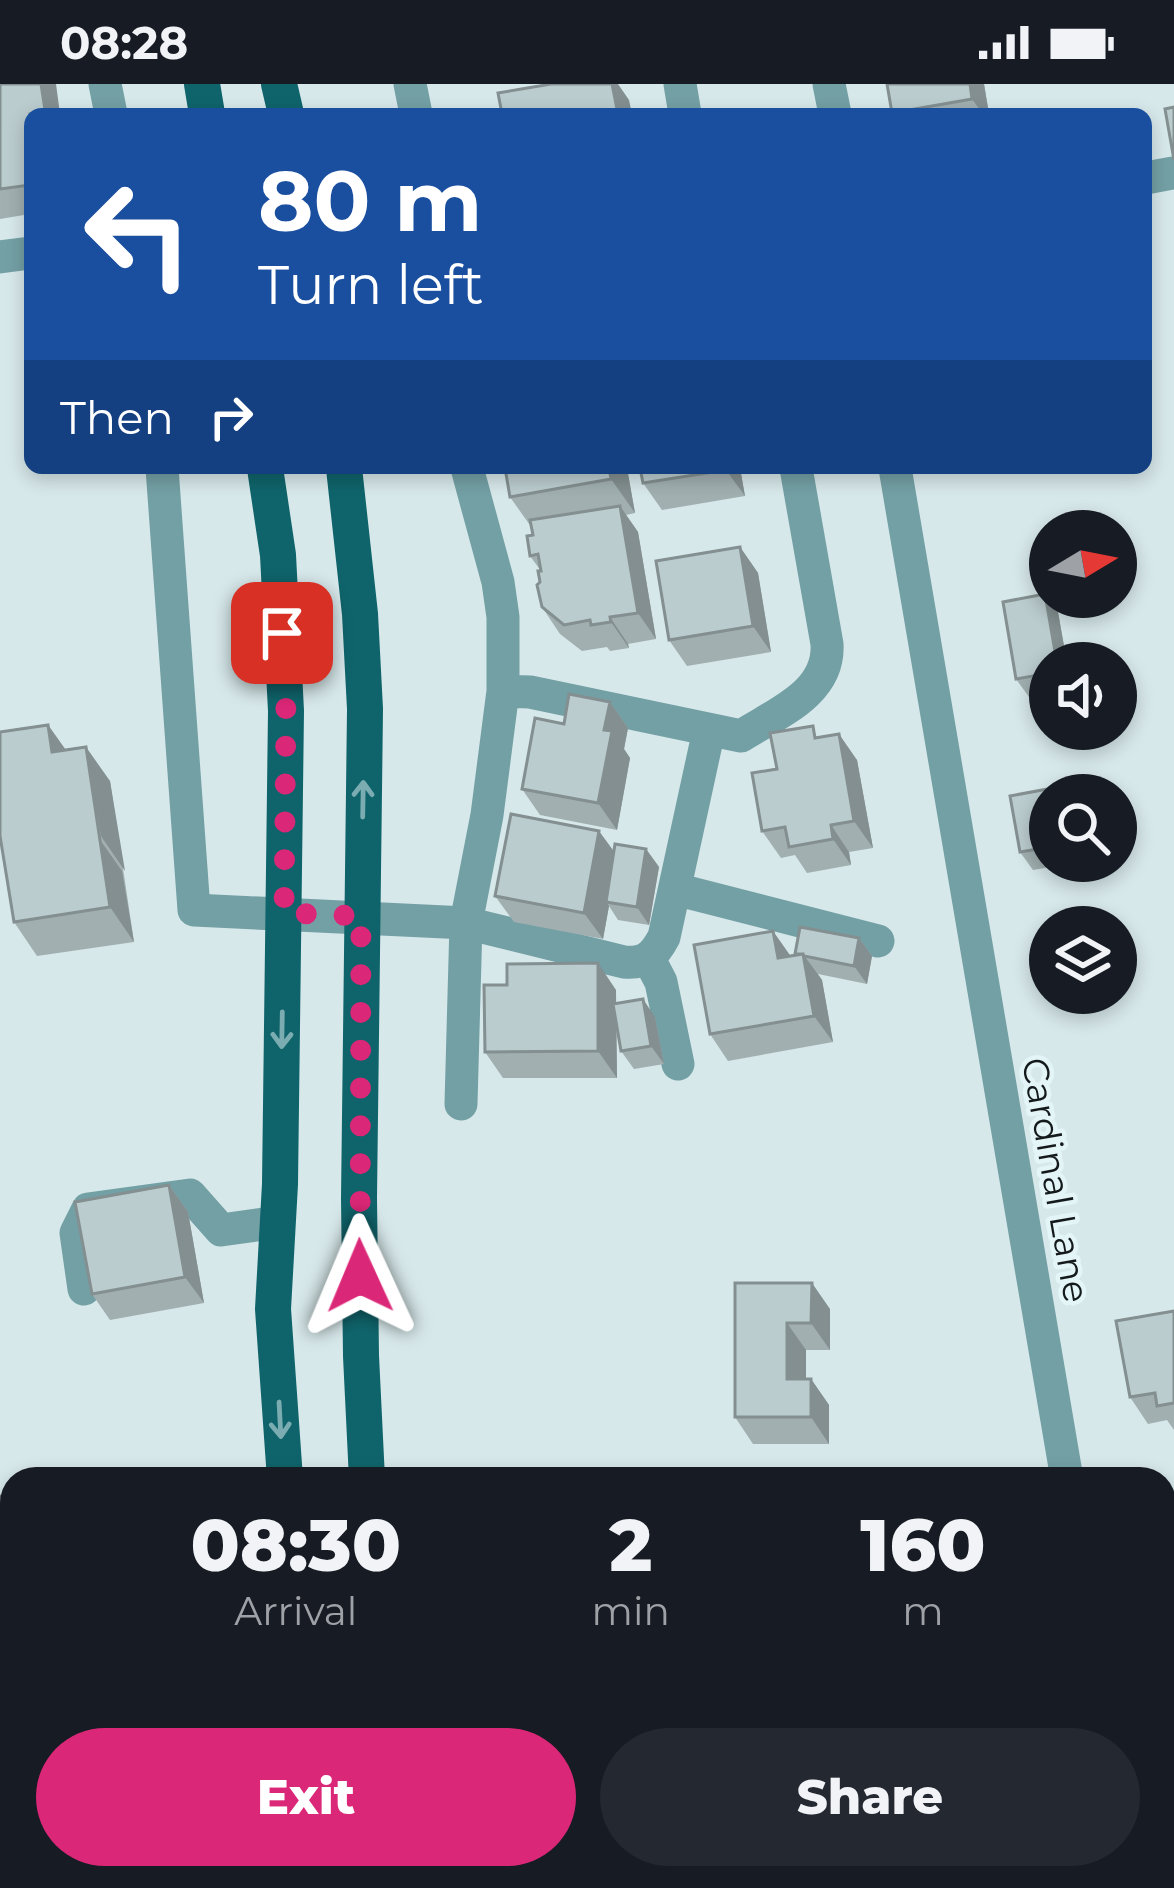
<!DOCTYPE html>
<html lang="en">
<head>
<meta charset="utf-8">
<style>
	:root { --surface:#171b24; --page:#242831; --text:#f1f3f6; --muted:#9ea1a6; --accent:#db2777 }
	body { margin:0; font-family:Montserrat,sans-serif; background:var(--page); color:var(--text); height:100vh; display:flex; flex-direction:column; font-size:45px; white-space:nowrap }
	* { box-sizing:border-box; margin:0 }
	p { font-size:39px; color:var(--muted) }
	.icon { flex:none; width:66px; height:66px; fill:none; stroke:currentColor; stroke-width:2; stroke-linecap:round; stroke-linejoin:round }
	.map { position:relative; flex:1; overflow:hidden }
	.drawer { position:absolute; left:0px; top:1383px; width:1176px; height:423px; display:flex; flex-direction:column; background:var(--surface); border-radius:36px 36px 0 0; box-shadow:0 6px 18px #0003 }
	.drawer>* { flex:none }
	.banner { position:absolute; left:24px; top:24px; width:1128px; height:366px; border-radius:18px; box-shadow:0 6px 18px #0003; background:#1a4fa0; color:#fff; overflow:hidden }
	.needle { width:78px; rotate:80deg }
	.tools { position:absolute; left:1029px; top:426px; display:grid; gap:24px }
	.tools a { display:grid; place-items:center; width:108px; height:108px; border-radius:50%; background:var(--surface); box-shadow:0 6px 18px #0003; font-size:60px }
	.pin { position:absolute; display:grid; place-items:center; width:102px; height:102px; color:#fff; margin:-51px; border-radius:24px; box-shadow:0 6px 18px #0006 }
	.me { position:absolute; width:132px; margin:-66px; rotate:359deg; stroke-linejoin:round; filter:drop-shadow(0 0 9px #0008) }
	.turn { display:flex; align-items:center; gap:42px; height:252px; padding:0 36px; font-size:54px }
	.turn .icon { width:156px; height:156px; stroke-width:2.5 }
	.turn b { display:block; font-size:84px; line-height:102px }
	.then { display:flex; align-items:center; height:114px; padding:0 36px; background:#0003; gap:24px; font-size:45px }
	.eta { display:flex; justify-content:space-evenly; align-items:center; height:204px; text-align:center }
	.eta b { font-size:72px; font-weight:800; line-height:84px }
	.primary-button { display:flex; gap:24px; margin-top:auto; padding:24px 36px }
	.primary-button a { flex:1; height:138px; border-radius:72px; background:var(--accent); color:#fff; font-size:48px; font-weight:800; line-height:138px; text-align:center }
	.primary-button a+a { background:var(--page); color:var(--text) }
	.status { display:flex; justify-content:space-between; align-items:center; height:84px; padding:0 60px; background:var(--surface); direction:ltr }
	.status svg { height:33px; fill:currentColor }
	.map>svg:first-child { display:block }
</style>
</head>
<body>
<div class="status"><b>08:28</b><svg viewBox="0 0 49 12"><path d="M0 12V9h3v3zM5 12V6h3v6zM10 12V3h3v9zM15 12V0h3v12zM26 1h20v11H26zM47 4h2v5h-2z"/></svg></div>
<div class="map">
<svg width="1174" height="1804" viewBox="0 0 1174 1804">
	<rect width="100%" height="100%" fill="#d7e8ea"/>
	<g fill="none" stroke-linecap="round" stroke-linejoin="round">
		<!-- minor -->
		<path stroke="#73a0a5" stroke-width="33" d="M 105,0 L 111,30
			M 410,0 L 416,30
			M 680,0 L 685,30
			M 829,0 L 835,30
			M 1146,94 L 1173,89
			M 0,173 L 30,169
			M 162,384 L 194,826 L 466,839 L 624,878 C 645,880 654,872 664,853 L 709,646
			M 895,384 L 1067,1395
			M 503,607 L 530,608 L 741,652 C 777,629 830,609 827,560 L 796,384
			M 675,805 L 878,857
			M 649,875 L 661,898 L 678,980
			M 461,1020 L 466,839 L 487,731 L 503,607 L 503,533 L 498,498 L 467,384
			M 84,1205 L 76,1149 L 88,1125 L 190,1111 L 221,1146 L 278,1138
			M 1164,1435 L 1174,1433
			M 1134,1794 L 1136,1804"/>
		<!-- major -->
		<path stroke="#0f646b" stroke-width="36" d="M 202,0 L 207,30
			M 279,0 L 286,30
			M 265,384 L 278,471 L 286,627 L 280,1100 L 273,1225 L 285,1395
			M 344,384 L 360,530 L 365,625 L 359,1114 L 361,1272 L 367,1395
			M 337,1794 L 339,1804
			M 414,1794 L 415,1804"/>
	</g>
	<!-- wall -->
	<path fill="#a1afb1" d="M 0,0 L 60,30 L 30,30 L 30,130 L 0,135 Z
		M 887,0 L 984,0 L 989,30 L 893,30 Z
		M 627,384 L 635,429 L 626,431 L 638,448 L 656,555 L 628,560 L 629,564 L 610,567 L 607,563 L 582,567 L 560,550 L 542,523 L 541,487 L 530,472 L 533,451 L 532,444 L 510,413 Z
		M 740,384 L 745,412 L 662,426 L 643,399 Z
		M 740,463 L 758,489 L 771,568 L 687,582 L 669,556 Z
		M 1058,528 L 1067,579 L 1050,579 L 1050,610 L 1029,613 L 1016,595 Z
		M 610,618 L 628,644 L 624,665 L 630,674 L 617,746 L 540,731 L 522,705 L 564,640 Z
		M 48,641 L 66,666 L 110,697 L 134,858 L 37,872 L 14,838 Z
		M 821,653 L 857,676 L 873,764 L 849,768 L 851,781 L 807,789 L 795,771 L 781,774 L 762,747 L 777,685 Z
		M 1050,711 L 1050,777 L 1086,777 L 1033,786 L 1020,768 Z
		M 646,765 L 659,783 L 649,841 L 618,836 L 609,822 L 603,855 L 514,838 L 495,812 L 614,768 Z
		M 859,854 L 872,872 L 867,900 L 818,890 L 822,896 L 833,958 L 728,977 L 710,950 L 790,872 Z
		M 616,906 L 616,920 L 655,933 L 664,980 L 634,985 L 621,967 L 616,938 L 617,994 L 503,994 L 485,968 Z
		M 169,1101 L 188,1128 L 204,1219 L 110,1236 L 92,1210 Z
		M 735,1199 L 830,1225 L 830,1266 L 806,1266 L 806,1295 L 811,1295 L 829,1321 L 829,1360 L 753,1360 L 735,1333 Z
		M 1174,1227 L 1174,1346 L 1167,1336 L 1148,1340 L 1130,1313 Z
		M 0,1410 L 7,1420 L 12,1451 L 12,1503 L 2,1505 L 11,1518 L 12,1525 L 12,1794 L 54,1794 L 44,1796 L 49,1804 L 0,1804 Z"/>
	<!-- shaded-wall -->
	<path fill="#838f90" d="M 41,0 L 56,0 L 60,30 L 48,30 L 45,26 Z
		M 612,0 L 618,0 L 629,16 L 632,30 L 618,30 Z
		M 970,0 L 984,0 L 989,30 L 983,30 L 972,15 Z
		M 609,384 L 627,384 L 635,429 L 611,395 Z
		M 726,384 L 740,384 L 745,412 L 726,386 Z
		M 620,422 L 638,448 L 656,555 L 638,529 Z
		M 740,463 L 758,489 L 771,568 L 753,542 Z
		M 1045,510 L 1058,528 L 1067,579 L 1057,579 Z
		M 610,533 L 628,560 L 629,564 L 611,538 Z
		M 610,618 L 628,644 L 624,665 L 630,674 L 617,746 L 598,719 L 604,646 Z
		M 48,641 L 72,675 L 52,668 Z
		M 839,650 L 857,676 L 873,764 L 854,737 Z
		M 86,663 L 110,697 L 125,787 L 101,752 Z
		M 831,741 L 849,768 L 851,781 L 833,755 Z
		M 599,747 L 618,773 L 606,818 L 609,822 L 603,855 L 584,829 Z
		M 98,753 L 122,787 L 134,858 L 110,823 Z
		M 646,765 L 659,783 L 649,841 L 637,823 Z
		M 773,847 L 792,874 L 778,874 Z
		M 859,854 L 872,872 L 867,900 L 854,882 Z
		M 803,870 L 822,896 L 833,958 L 814,932 Z
		M 598,879 L 616,906 L 617,994 L 598,967 Z
		M 643,915 L 655,933 L 664,980 L 651,962 Z
		M 169,1101 L 188,1128 L 204,1219 L 185,1193 Z
		M 812,1199 L 830,1225 L 830,1266 L 811,1239 Z
		M 787,1239 L 806,1266 L 806,1321 L 787,1295 Z
		M 811,1295 L 829,1321 L 829,1360 L 811,1333 Z
		M 0,1410 L 7,1420 L 12,1451 L 12,1490 L 8,1484 L 0,1436 Z
		M 0,1503 L 11,1518 L 12,1525 L 12,1578 Z
		M 40,1794 L 42,1794 L 49,1804 L 41,1804 Z"/>
	<!-- building -->
	<path fill="#bbccce" stroke="#838f90" stroke-width="3" d="M 0,0 L 41,0 L 45,26 L 30,30 L 30,101 L 0,105 Z
		M 551,0 L 612,0 L 618,30 L 502,30 L 498,9 Z
		M 887,0 L 970,0 L 972,15 L 892,29 Z
		M 1174,23 L 1174,76 L 1165,25 Z
		M 505,384 L 609,384 L 611,395 L 510,413 Z
		M 640,384 L 726,384 L 726,386 L 643,399 Z
		M 620,422 L 638,529 L 610,533 L 611,538 L 591,541 L 590,536 L 564,541 L 542,523 L 537,501 L 540,498 L 538,487 L 541,487 L 538,470 L 530,472 L 527,452 L 533,451 L 530,436 Z
		M 740,463 L 753,542 L 669,556 L 656,477 Z
		M 1045,510 L 1057,579 L 1050,579 L 1050,589 L 1016,595 L 1003,518 Z
		M 569,610 L 610,618 L 604,646 L 612,647 L 598,719 L 522,705 L 535,634 L 564,640 Z
		M 48,641 L 52,668 L 86,663 L 110,823 L 14,838 L 0,752 L 0,648 Z
		M 813,642 L 815,654 L 839,650 L 854,737 L 831,741 L 833,755 L 789,763 L 785,743 L 762,747 L 752,689 L 777,685 L 770,649 Z
		M 1053,704 L 1055,711 L 1050,711 L 1050,763 L 1020,768 L 1010,712 Z
		M 511,730 L 599,747 L 584,829 L 495,812 Z
		M 615,760 L 646,765 L 637,823 L 606,818 Z
		M 800,843 L 859,854 L 854,882 L 804,872 L 803,870 L 795,870 Z
		M 773,847 L 778,874 L 803,870 L 814,932 L 710,950 L 694,861 Z
		M 598,879 L 598,967 L 485,968 L 484,901 L 507,901 L 507,880 Z
		M 643,915 L 651,962 L 621,967 L 613,920 Z
		M 169,1101 L 185,1193 L 92,1210 L 75,1118 Z
		M 735,1199 L 812,1199 L 811,1239 L 787,1239 L 787,1295 L 811,1295 L 811,1333 L 735,1333 Z
		M 1174,1227 L 1174,1319 L 1157,1322 L 1155,1309 L 1130,1313 L 1116,1237 Z
		M 0,1436 L 8,1484 L 0,1485 Z
		M 1174,1474 L 1174,1520 L 1166,1476 Z
		M 0,1510 L 12,1578 L 12,1583 L 0,1585 Z
		M 12,1597 L 12,1683 L 0,1685 L 0,1599 Z
		M 12,1699 L 12,1781 L 0,1783 L 0,1701 Z
		M 12,1793 L 40,1794 L 41,1804 L 0,1804 L 0,1795 Z"/>
	<!-- one-way arrows -->
	<defs><path id="oneway-shaft" d="M-6 0H5M1.5-3L5.5 0L1.5 3" fill="none" stroke-width="1.6" stroke-linecap="round" stroke-linejoin="round" transform="scale(3)"/></defs>
	<g stroke="#7aacb1">
		<use href="#oneway-shaft" transform="translate(363 715) rotate(-89)"/>
		<use href="#oneway-shaft" transform="translate(282 946) rotate(91)"/>
		<use href="#oneway-shaft" transform="translate(280 1336) rotate(87)"/>
	</g>
	<g fill="none" stroke-linecap="round" stroke-linejoin="round">
		<!-- route -->
		<path stroke="#db2777" stroke-width="21" stroke-dasharray="0 37.8" d="M 282,549 L 286,627 L 284,829 L 361,832 L 360,1192"/>
	</g>
	<g text-anchor="middle" dominant-baseline="central" stroke-width="9" stroke-linejoin="round" paint-order="stroke">
		<!-- street labels -->
		<g font-size="36" fill="#141a1b" stroke="#e4f5f7">
			<text transform="translate(1056 1096) rotate(80)">Cardinal Lane</text>
		</g>
	</g>
</svg>
<div class="tools">
<a><svg class="needle" viewBox="-14 -14 28 28"><path d="M0-13l5 13h-10z" fill="#e53935"/><path d="M0 13l5-13h-10z" fill="#9ea1a6"/></svg></a>
<a><svg class="icon" aria-label="sound" viewBox="0 0 24 24"><path d="M4 9h4l5-4v14l-5-4H4zM17 9q2 3 0 6"/></svg></a>
<a><svg class="icon" aria-label="search" viewBox="0 0 24 24"><circle cx="10" cy="10" r="6"/><path d="M15 15l6 6"/></svg></a>
<a><svg class="icon" aria-label="layers" viewBox="0 0 24 24"><path d="M12 4l9 5-9 5-9-5zM3 14l9 5 9-5"/></svg></a>
</div>
<div class="pin" style="left:282px;top:549px;background:#d93025"><svg class="icon" aria-label="arrive" viewBox="0 0 24 24"><path d="M6 21V4h12l-3 4 3 4H6"/></svg></div>
<svg class="me" style="left:360px;top:1192px" viewBox="-20 -20 40 40"><path d="M0-17L14 15 0 8-14 15z" fill="#db2777" stroke="#fff" stroke-width="4"/></svg>
<div class="banner">
<div class="turn"><svg class="icon" aria-label="left" viewBox="0 0 24 24"><path d="M17 20v-9H6M10 6l-5 5 5 5"/></svg><div><b>80 m</b>Turn left</div></div>
<div class="then">Then<svg class="icon" aria-label="right" viewBox="0 0 24 24"><path d="M7 20v-9h11M14 6l5 5-5 5"/></svg></div>
</div>
<section class="drawer">
<div class="eta">
<div><b>08:30</b><p>Arrival</p></div>
<div><b>2</b><p>min</p></div>
<div><b>160</b><p>m</p></div>
</div>
<div class="primary-button"><a>Exit</a><a>Share</a></div>
</section>
</div>
</body>
</html>
